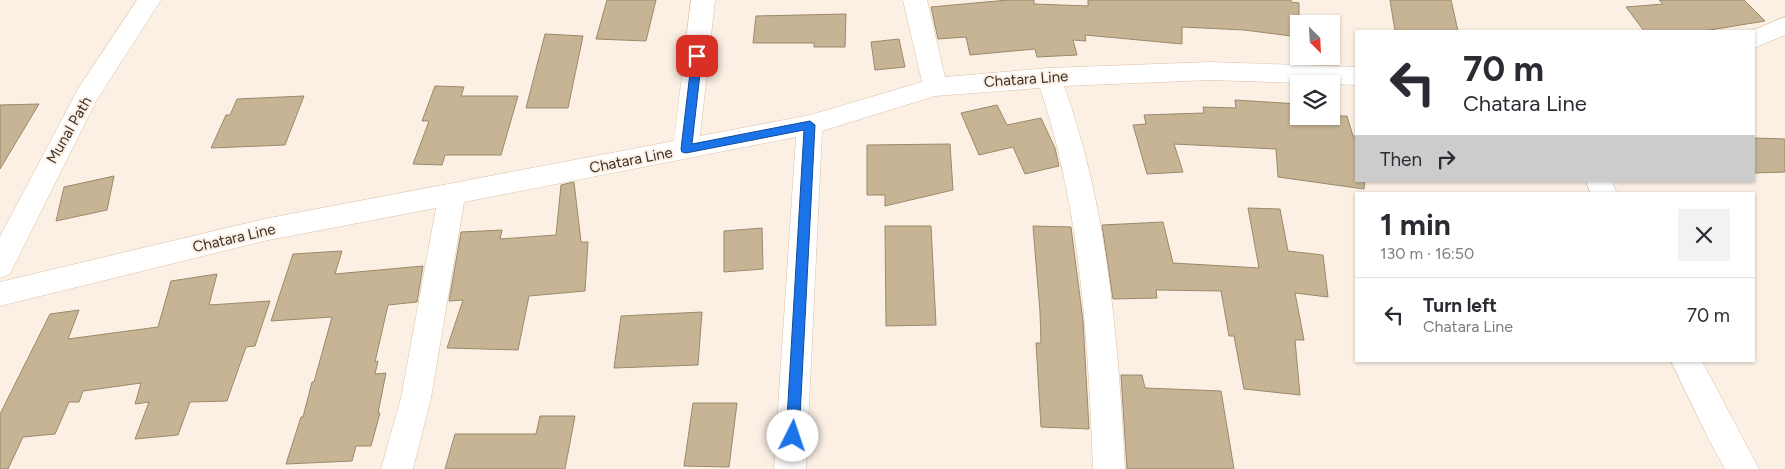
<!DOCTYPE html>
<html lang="en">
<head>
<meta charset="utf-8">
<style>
	:root { --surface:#fff; --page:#f2f2f3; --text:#2b2b33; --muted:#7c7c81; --line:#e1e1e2 }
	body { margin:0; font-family:Figtree,sans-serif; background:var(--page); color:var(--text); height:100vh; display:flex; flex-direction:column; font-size:19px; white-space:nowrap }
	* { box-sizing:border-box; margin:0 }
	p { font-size:16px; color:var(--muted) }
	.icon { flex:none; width:28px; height:28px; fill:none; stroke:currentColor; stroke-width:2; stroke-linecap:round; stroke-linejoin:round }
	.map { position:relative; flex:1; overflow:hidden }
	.details { position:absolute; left:1355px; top:192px; width:400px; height:170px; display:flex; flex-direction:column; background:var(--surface); border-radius:0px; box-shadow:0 1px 4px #0004 }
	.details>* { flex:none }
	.hud { position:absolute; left:1355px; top:30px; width:400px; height:152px; border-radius:0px; box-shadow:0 1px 4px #0004; background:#fff; color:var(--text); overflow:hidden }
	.needle { width:32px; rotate:156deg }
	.tools { position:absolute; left:1290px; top:15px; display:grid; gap:10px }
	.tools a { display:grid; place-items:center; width:50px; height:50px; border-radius:0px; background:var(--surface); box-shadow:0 1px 4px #0004; font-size:25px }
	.pin { position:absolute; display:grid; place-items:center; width:42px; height:42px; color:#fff; margin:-21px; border-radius:10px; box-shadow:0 2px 8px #0006 }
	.me { position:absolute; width:55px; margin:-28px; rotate:4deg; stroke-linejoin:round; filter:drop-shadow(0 0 4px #0008) }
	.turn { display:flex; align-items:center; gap:18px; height:105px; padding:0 25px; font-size:22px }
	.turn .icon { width:65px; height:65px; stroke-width:2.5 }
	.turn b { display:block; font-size:35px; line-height:42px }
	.then { display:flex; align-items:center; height:48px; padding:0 25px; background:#0003; gap:10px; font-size:19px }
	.round { display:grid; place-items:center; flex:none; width:52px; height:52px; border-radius:0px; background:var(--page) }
	.head { display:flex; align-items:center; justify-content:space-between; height:85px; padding:0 25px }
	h1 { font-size:30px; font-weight:700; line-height:38px }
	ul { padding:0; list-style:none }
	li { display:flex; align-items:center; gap:15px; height:75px; padding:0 25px; border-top:1px solid var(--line) }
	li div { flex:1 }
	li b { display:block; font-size:19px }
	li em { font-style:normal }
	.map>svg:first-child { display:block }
</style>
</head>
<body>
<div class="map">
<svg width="1785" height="469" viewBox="0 0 1785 469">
	<rect width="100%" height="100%" fill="#fcf0e5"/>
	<!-- building -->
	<path fill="#c6b495" stroke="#9a896a" d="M 607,0 L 656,0 L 646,41 L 596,39 Z
		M 1008,0 L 1034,0 L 1034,4 L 1088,6 L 1088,0 L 1291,0 L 1291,2 L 1299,3 L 1299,37 L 1244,30 L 1182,27 L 1182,44 L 1085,35 L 1086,41 L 1073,40 L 1077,55 L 1037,57 L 1035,49 L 970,55 L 966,37 L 938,39 L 931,7 Z
		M 1390,0 L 1451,0 L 1458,31 L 1395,31 Z
		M 1659,0 L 1744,0 L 1765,21 L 1704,31 L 1644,31 L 1626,7 L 1663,4 Z
		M 846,14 L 845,47 L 814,47 L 814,43 L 753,43 L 756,16 Z
		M 545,34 L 583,36 L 568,108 L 526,108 Z
		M 899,39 L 905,67 L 875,70 L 871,42 Z
		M 435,86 L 464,87 L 461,96 L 518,96 L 501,155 L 445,155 L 442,165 L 413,164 L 429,121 L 422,121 Z
		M 304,96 L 285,145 L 211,148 L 226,115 L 230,115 L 237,99 Z
		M 1235,100 L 1299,104 L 1299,116 L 1347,116 L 1353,136 L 1356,136 L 1356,181 L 1365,181 L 1364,189 L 1278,177 L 1276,149 L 1174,144 L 1183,172 L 1147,174 L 1133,125 L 1146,124 L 1144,115 L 1204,113 L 1203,107 L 1236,108 Z
		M 39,104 L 0,169 L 0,105 Z
		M 997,105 L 1007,125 L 1041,118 L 1055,148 L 1059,166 L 1025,174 L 1013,147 L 979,155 L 961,113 Z
		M 1754,138 L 1785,139 L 1785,172 L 1754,173 Z
		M 950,144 L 953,190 L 885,206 L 885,195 L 867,195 L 867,145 Z
		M 114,176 L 107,210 L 56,221 L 64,187 Z
		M 574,182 L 581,242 L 588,242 L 585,291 L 529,296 L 518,350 L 447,348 L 463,300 L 449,301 L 461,232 L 502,230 L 500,239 L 556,235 L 561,185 Z
		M 1248,208 L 1280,209 L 1288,251 L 1323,255 L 1328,297 L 1295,293 L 1304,340 L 1295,340 L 1300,395 L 1244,389 L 1234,336 L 1229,336 L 1221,291 L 1156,290 L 1157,298 L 1113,299 L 1102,225 L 1163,222 L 1173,263 L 1259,268 Z
		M 885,226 L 931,226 L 936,325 L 886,326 Z
		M 1033,226 L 1071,227 L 1083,321 L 1089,429 L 1041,427 L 1036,343 L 1041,343 L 1040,312 Z
		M 762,228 L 763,269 L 724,272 L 724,231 Z
		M 342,251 L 335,274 L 423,266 L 417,302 L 388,305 L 375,362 L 378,361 L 375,374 L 386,373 L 378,413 L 380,413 L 371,446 L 356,446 L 352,461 L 286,464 L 301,417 L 303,417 L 312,382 L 314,382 L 332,317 L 271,321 L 293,254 Z
		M 217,274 L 209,305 L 270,301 L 255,346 L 246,347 L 227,401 L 190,402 L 178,435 L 135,439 L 149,402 L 135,404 L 141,383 L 83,391 L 79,402 L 69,402 L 55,434 L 23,437 L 8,469 L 0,469 L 0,414 L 50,314 L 79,310 L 68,339 L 158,327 L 171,281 Z
		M 702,312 L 698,365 L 614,368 L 621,316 Z
		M 1121,375 L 1142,375 L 1145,388 L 1221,391 L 1234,469 L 1127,469 Z
		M 693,403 L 737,403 L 729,467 L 684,466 Z
		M 540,416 L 575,416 L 565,469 L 445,469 L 455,434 L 536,434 Z"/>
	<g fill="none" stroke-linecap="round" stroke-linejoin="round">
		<!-- minor casing -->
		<g stroke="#dcbfa6" stroke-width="1">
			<path id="minor" d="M 137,0 L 161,0 L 96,101 L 10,274 L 0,278 L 0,237 L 3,231 L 78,89 Z
				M 691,0 L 715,0 L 700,136 L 810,115 L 922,82 L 903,0 L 927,0 L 945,77 L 1049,68 L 1210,62 L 1356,67 L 1356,85 L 1210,80 L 1064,86 C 1108,208 1118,340 1125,469 L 1093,469 C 1088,341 1081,210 1040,88 L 935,96 L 822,131 L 806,469 L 774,469 L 796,137 L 464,202 L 431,398 L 413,469 L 381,469 L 401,398 L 436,208 L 264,241 L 0,306 L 0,282 L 264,219 L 674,141 Z
				M 1785,17 L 1785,35 L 1754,48 L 1754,31 L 1751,31 Z
				M 1586,181 L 1612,181 L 1617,194 L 1591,194 Z
				M 1671,361 L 1702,361 L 1759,469 L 1725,469 L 1708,438 Z"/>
		</g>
		<!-- minor -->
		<use href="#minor" fill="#fff" fill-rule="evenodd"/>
	</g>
	<!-- route -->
	<path fill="#1a73e8" stroke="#114b97" d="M 697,52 L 702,56 L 692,144 L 810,121 L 815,125 L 799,436 L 797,441 L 793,443 L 788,441 L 786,436 L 804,130 L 686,153 L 682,152 L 681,149 L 692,56 Z"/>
	<g text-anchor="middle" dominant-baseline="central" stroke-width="4" stroke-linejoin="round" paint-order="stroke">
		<!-- street labels -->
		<g font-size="15" fill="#3c3127" stroke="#fcf0e5">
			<text transform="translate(1026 79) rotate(-4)">Chatara Line</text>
			<text transform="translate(69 130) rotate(-60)">Munal Path</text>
			<text transform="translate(631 160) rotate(-11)">Chatara Line</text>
			<text transform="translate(234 238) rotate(-13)">Chatara Line</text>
		</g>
	</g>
</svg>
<div class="tools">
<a><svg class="needle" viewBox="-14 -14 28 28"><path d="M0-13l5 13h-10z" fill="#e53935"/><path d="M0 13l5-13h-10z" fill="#7c7c81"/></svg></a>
<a><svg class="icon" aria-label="layers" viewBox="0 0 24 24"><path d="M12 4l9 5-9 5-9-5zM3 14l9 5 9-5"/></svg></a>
</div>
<div class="pin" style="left:697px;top:56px;background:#d93025"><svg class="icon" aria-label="arrive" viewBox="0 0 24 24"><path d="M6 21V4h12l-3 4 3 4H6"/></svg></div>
<svg class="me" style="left:793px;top:436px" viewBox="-20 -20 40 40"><circle r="19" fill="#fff"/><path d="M0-13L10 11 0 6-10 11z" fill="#1a73e8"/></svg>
<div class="hud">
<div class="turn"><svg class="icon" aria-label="left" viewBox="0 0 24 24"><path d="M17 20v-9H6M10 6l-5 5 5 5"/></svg><div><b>70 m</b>Chatara Line</div></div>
<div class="then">Then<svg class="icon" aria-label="right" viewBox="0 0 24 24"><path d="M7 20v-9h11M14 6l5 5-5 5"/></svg></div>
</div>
<section class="details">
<div class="head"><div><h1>1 min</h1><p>130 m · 16:50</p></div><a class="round"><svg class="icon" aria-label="close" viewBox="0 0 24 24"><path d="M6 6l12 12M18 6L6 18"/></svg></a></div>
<ul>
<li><svg class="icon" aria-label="left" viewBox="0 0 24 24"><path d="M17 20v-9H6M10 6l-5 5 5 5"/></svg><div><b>Turn left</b><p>Chatara Line</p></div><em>70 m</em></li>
</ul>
</section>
</div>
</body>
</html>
